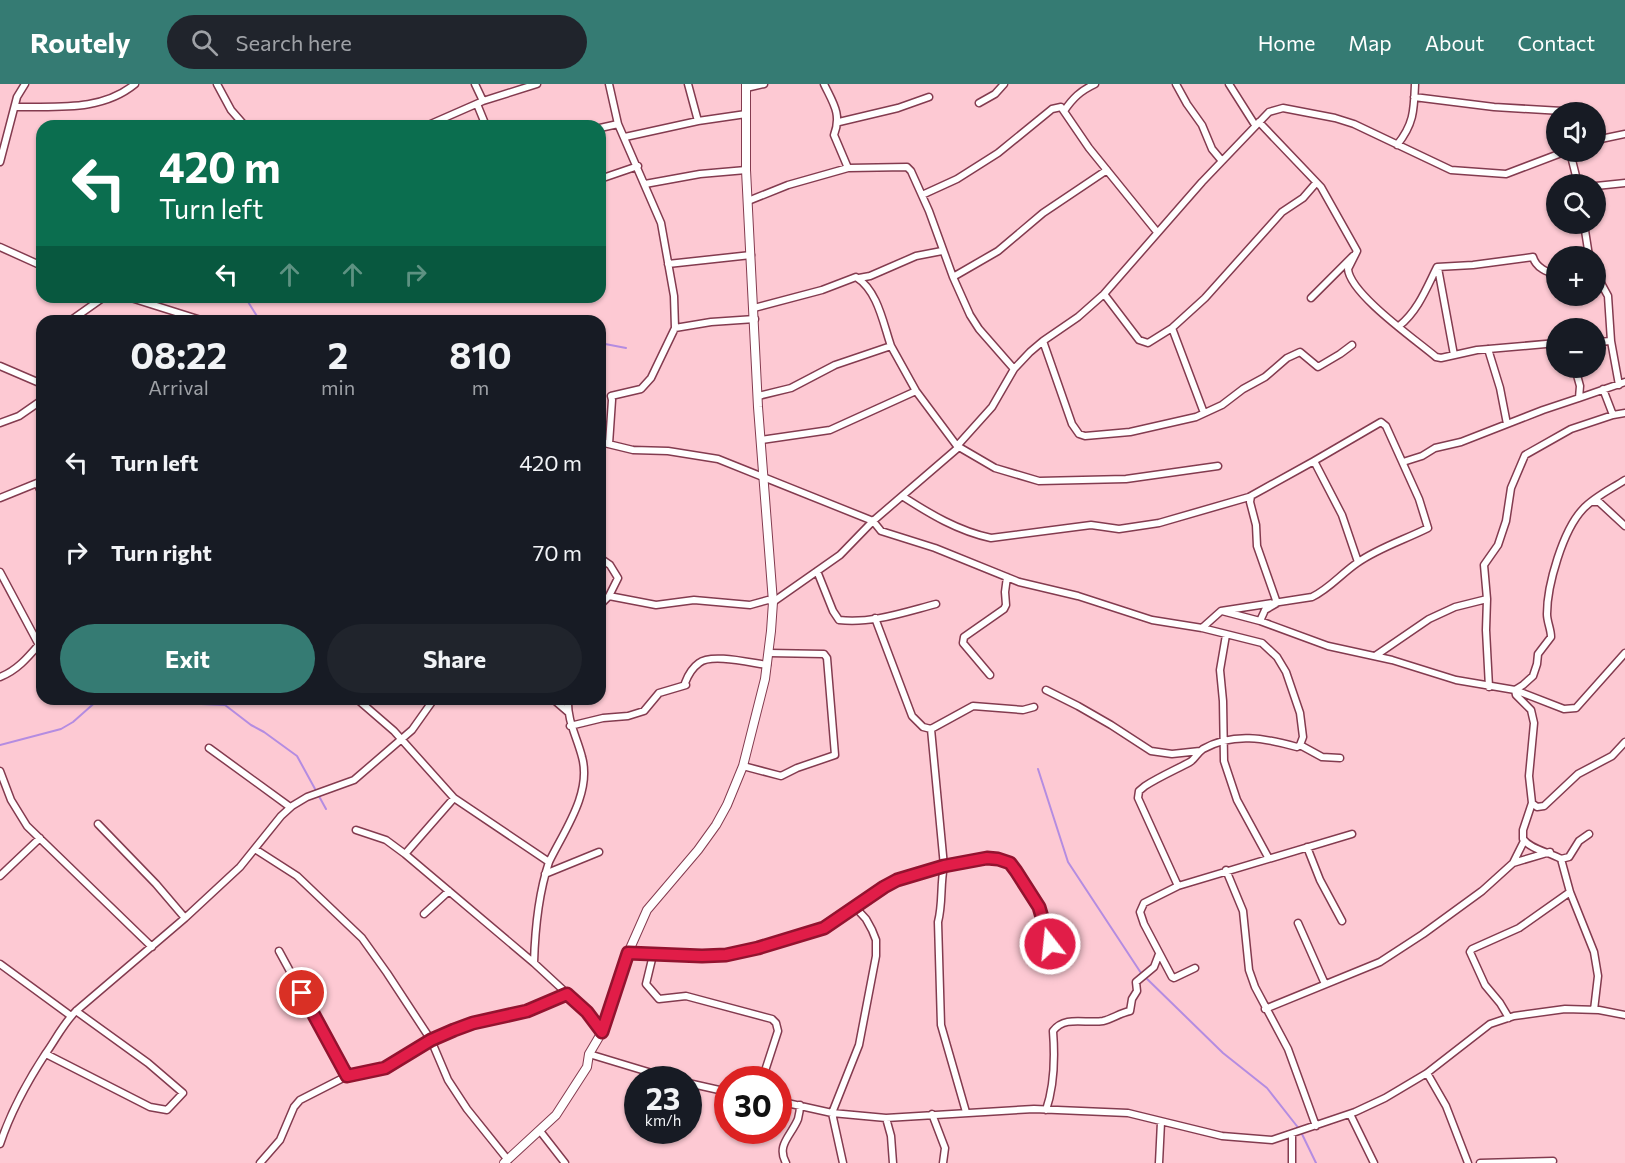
<!DOCTYPE html>
<html lang="en">
<head>
<meta charset="utf-8">
<style>
	:root { --surface:#171b24; --page:#20242c; --text:#f1f3f6; --muted:#9ea1a6; --accent:#357b73 }
	body { margin:0; font-family:Commissioner,sans-serif; background:var(--page); color:var(--text); height:100vh; display:flex; flex-direction:column; font-size:22px; white-space:nowrap }
	* { box-sizing:border-box; margin:0 }
	p { font-size:20px; color:var(--muted) }
	.icon { flex:none; width:33px; height:33px; fill:none; stroke:currentColor; stroke-width:2; stroke-linecap:round; stroke-linejoin:round }
	.map { position:relative; flex:1; overflow:hidden }
	.details { position:absolute; left:36px; top:231px; width:570px; height:390px; display:flex; flex-direction:column; background:var(--surface); border-radius:18px; box-shadow:0 2px 4px #0004 }
	.details>* { flex:none }
	.top-card { position:absolute; left:36px; top:36px; width:570px; height:183px; border-radius:18px; box-shadow:0 2px 4px #0004; background:#0b6e4f; color:#fff; overflow:hidden }
	.buttons { position:absolute; left:1546px; top:18px; display:grid; gap:12px }
	.buttons a { display:grid; place-items:center; width:60px; height:60px; border-radius:50%; background:var(--surface); box-shadow:0 2px 4px #0004; font-size:30px }
	.speed { position:absolute; left:624px; top:982px; display:flex; gap:12px; font-size:30px; font-weight:700; text-align:center }
	.speed>* { display:grid; place-content:center; width:78px; height:78px; border-radius:50%; background:var(--surface); box-shadow:0 2px 4px #0004; line-height:1 }
	.speed small { font-size:15px; font-weight:400 }
	.speed .limit { border:9px solid #d22; background:#fff; color:#111 }
	.pin { position:absolute; display:grid; place-items:center; width:51px; height:51px; color:#fff; margin:-26px; border:3px solid #fff; border-radius:50%; box-shadow:0 2px 6px #0007 }
	.me { position:absolute; width:66px; margin:-33px; rotate:344deg; stroke-linejoin:round; filter:drop-shadow(0 0 4px #0008) }
	.turn { display:flex; align-items:center; gap:21px; height:126px; padding:0 24px; font-size:27px }
	.turn .icon { width:78px; height:78px; stroke-width:2.5 }
	.turn b { display:block; font-size:42px; line-height:51px }
	.lanes { display:flex; align-items:center; height:57px; padding:0 24px; background:#0003; justify-content:center; gap:30px; direction:ltr }
	.lanes .off { opacity:.35 }
	.eta { display:flex; justify-content:space-evenly; align-items:center; height:102px; text-align:center }
	.eta b { font-size:36px; font-weight:700; line-height:42px }
	.primary-button { display:flex; gap:12px; margin-top:auto; padding:12px 24px }
	.primary-button a { flex:1; height:69px; border-radius:36px; background:var(--accent); color:#fff; font-size:24px; font-weight:700; line-height:69px; text-align:center }
	.primary-button a+a { background:var(--page); color:var(--text) }
	ul { padding:0; list-style:none }
	li { display:flex; align-items:center; gap:18px; height:90px; padding:0 24px }
	li div { flex:1 }
	li b { display:block; font-size:22px }
	li em { font-style:normal }
	header { display:flex; align-items:center; gap:36px; box-sizing:border-box; height:84px; padding:0 30px; background:var(--accent); color:#fff }
	header strong { font-size:28px }
	nav { display:flex; gap:33px; margin-inline-start:auto; font-size:21px }
	.search { width:420px; height:54px; background:var(--page); display:flex; align-items:center; gap:15px; box-sizing:border-box; padding:0 21px; border-radius:33px; color:var(--muted); font-size:22px }
	.map>svg:first-child { display:block }
</style>
</head>
<body>
<header>
<strong>Routely</strong>
<div class="search"><svg class="icon" aria-label="search" viewBox="0 0 24 24"><circle cx="10" cy="10" r="6"/><path d="M15 15l6 6"/></svg>Search here</div>
<nav><a>Home</a><a>Map</a><a>About</a><a>Contact</a></nav>
</header>
<div class="map">
<svg width="1625" height="1079" viewBox="0 0 1625 1079">
	<rect width="100%" height="100%" fill="#fdc9d3"/>
	<g fill="none" stroke-linecap="round" stroke-linejoin="round">
		<!-- stream -->
		<path stroke="#b48ce1" stroke-width="2" d="M 245,213 L 260,237
			M 600,259 L 626,264
			M 196,615 L 201,620 L 225,621 L 251,641 L 264,648 L 297,672 L 326,725
			M 0,661 L 61,645 L 73,638 L 99,615
			M 1038,685 L 1068,778 L 1141,889 L 1223,969 L 1267,1004 L 1300,1046 L 1316,1079"/>
		<!-- minor casing -->
		<g stroke="#833b4f" stroke-width="9">
			<path id="minor" d="M 217,0 L 231,26 L 245,42
				M 475,0 L 483,17
				M 688,0 L 698,37
				M 824,0 C 833,19 842,30 834,51 L 848,84
				M 1176,0 L 1187,20 L 1202,41 L 1212,65 L 1222,77
				M 1229,0 L 1255,41
				M 746,4 L 764,0
				M 1414,13 L 1494,23 L 1562,27
				M 979,19 L 995,10 L 1004,0
				M 477,20 L 486,42
				M 15,23 C 56,22 101,28 135,0
				M 1064,27 C 1073,14 1080,7 1095,0
				M 839,38 L 898,24 L 929,13
				M 1259,38 L 1321,103 L 1357,167 L 1348,185 C 1350,210 1416,256 1436,273 L 1441,274 L 1477,266 L 1557,259
				M 426,42 L 483,17 L 537,0
				M 600,44 L 618,40
				M 625,53 L 698,37 L 746,30
				M 1596,56 L 1625,50
				M 1397,61 C 1414,40 1414,26 1415,0
				M 1570,68 L 1578,100
				M 0,78 L 17,13 L 25,0
				M 600,95 L 638,82
				M 645,100 L 700,90 L 746,86
				M 1596,102 L 1625,99
				M 922,111 L 957,95 L 998,69 L 1052,25 L 1061,23 L 1089,64 L 1157,148
				M 748,117 L 788,101 L 848,84 L 907,83 L 911,87 L 929,127 L 953,193 L 970,231 L 979,245 L 1014,285
				M 1584,140 L 1589,172
				M 0,163 L 42,182
				M 668,180 L 751,171
				M 1438,184 L 1454,271
				M 1596,190 L 1608,212 L 1611,257 L 1596,258
				M 953,193 L 998,167 L 1043,129 L 1107,86
				M 859,194 L 870,192 L 916,172 L 942,167
				M 1104,210 L 1139,256 L 1148,259 L 1172,244 L 1205,214 L 1282,128 L 1303,114 L 1316,99
				M 128,213 L 204,237
				M 1311,214 L 1353,172
				M 754,224 L 822,206 L 856,193 C 878,207 883,239 891,262 L 835,281 L 791,304 L 758,312
				M 70,237 L 104,213
				M 1399,242 C 1418,227 1427,203 1437,183 L 1473,181 L 1533,173 C 1536,184 1547,188 1557,191
				M 675,244 L 711,238 L 755,235
				M 1172,244 L 1204,329
				M 1043,257 L 1072,340 L 1079,350 L 1085,352 L 1130,348 L 1196,333 L 1222,321 L 1243,305 L 1265,293 L 1287,274 L 1300,268 L 1318,283 L 1340,270 L 1352,261
				M 1611,257 L 1619,301
				M 891,262 L 916,307 L 957,362
				M 1488,265 L 1500,304 L 1507,340
				M 0,282 L 42,300
				M 1575,284 L 1580,302 L 1579,314 L 1625,298
				M 1613,331 L 1625,329
				M 0,339 L 19,332 L 42,316
				M 761,356 L 830,346 L 916,307
				M 600,358 L 633,366 L 668,367 L 718,375 L 873,437 L 881,447 L 935,464 L 1019,498 L 1078,512 L 1152,536 L 1202,544 L 1262,559 L 1277,573 L 1286,588 L 1300,629 L 1303,653 L 1300,661
				M 609,360 L 612,316 L 611,312 L 641,305 L 651,294 L 675,244 L 674,212 L 661,139 L 618,40 L 609,0
				M 959,363 L 995,384 L 1039,397 L 1126,395 L 1218,382
				M 1403,378 L 1422,372 L 1435,364 L 1461,358 L 1543,326 L 1579,314
				M 1625,396 C 1611,405 1594,413 1583,425 C 1563,446 1547,501 1547,530 C 1547,538 1551,545 1551,553 L 1538,570 L 1537,580 L 1533,592 L 1523,601 L 1515,606 L 1564,625 L 1576,624 L 1625,569
				M 37,399 L 42,410
				M 902,412 C 930,430 958,447 991,454 L 1091,441 L 1119,445 L 1159,439 L 1249,413 L 1314,377
				M 1251,412 L 1250,418 L 1256,441 L 1257,462 L 1277,519 L 1265,526 L 1260,537
				M 0,414 L 42,397
				M 1593,418 L 1599,418 L 1625,442
				M 600,474 L 610,481 L 618,494 L 609,512 L 600,521
				M 817,487 L 833,527 L 839,536 C 871,540 905,528 936,520
				M 0,488 L 39,561
				M 609,512 L 656,521 L 694,516 L 750,521 L 768,516 L 773,518 L 840,471 L 873,437 L 959,363 L 957,362 L 992,323 L 1014,285 L 1030,268 L 1043,257 L 1078,233 L 1104,210 L 1202,98 L 1269,28 L 1283,24 L 1335,34 L 1354,40 L 1451,86 L 1506,90 L 1564,68
				M 1487,515 L 1486,546 L 1489,603
				M 1222,527 L 1260,537 L 1328,562 L 1392,576 L 1456,596 L 1515,606 L 1516,611 L 1531,626 L 1534,639 L 1529,692 L 1532,719 L 1523,746 L 1523,755 C 1531,766 1550,768 1561,775
				M 1202,544 L 1221,527 L 1312,513 C 1329,505 1341,490 1357,479 C 1378,464 1404,456 1428,444 L 1419,415 L 1386,342 L 1381,338 L 1314,377 L 1342,431 L 1358,478
				M 1226,551 L 1220,586 L 1223,617 L 1224,677 L 1237,716 L 1268,773
				M 1375,572 L 1429,535 L 1455,523 L 1487,515 L 1484,481 L 1498,461 L 1506,437 L 1511,404 L 1525,371 L 1571,345 L 1613,331 L 1603,305
				M 990,591 L 963,559 L 964,553 L 1004,525 L 1006,521 L 1005,508 L 1007,493
				M 0,593 C 18,586 29,572 42,557
				M 1046,606 L 1078,622 L 1111,641 L 1151,667 L 1172,670 L 1200,667
				M 357,615 L 394,647 L 454,714 L 549,778 C 538,811 535,844 534,879 L 587,928 L 602,948
				M 553,615 L 568,628
				M 570,642 L 603,634 L 628,632 L 644,627 L 659,609 L 686,601 L 685,599 C 688,591 692,584 699,579 C 711,569 751,579 767,581
				M 931,645 L 973,622 L 1023,626 L 1034,623
				M 209,664 L 290,723
				M 743,682 L 781,692 L 797,684 L 835,671 L 827,574 L 824,570 L 769,569
				M 0,687 L 11,716 L 27,742 L 152,863
				M 454,714 L 405,770 L 534,879
				M 1532,719 L 1537,723 L 1544,722 L 1578,690 L 1612,672 L 1625,658
				M 98,740 L 156,800 L 185,834
				M 356,746 L 386,756 L 405,770
				M 1589,750 L 1579,757 L 1569,773 L 1561,775 L 1570,808 L 1594,868 L 1598,892 L 1594,926
				M 1307,763 L 1320,796 L 1342,837
				M 255,765 L 297,792 L 362,854 L 387,889 L 431,956 L 448,996 L 467,1025 L 508,1076
				M 549,778 C 564,747 592,709 582,673 C 577,653 567,637 568,615
				M 1513,779 L 1550,768
				M 1226,786 L 1243,827 L 1249,886 L 1255,903 L 1288,965 L 1316,1042
				M 545,790 L 599,768
				M 0,792 L 40,754
				M 1178,802 L 1138,714 L 1139,707 L 1145,702 C 1159,693 1175,686 1190,678 C 1195,675 1197,669 1203,665 C 1233,648 1265,654 1297,663 L 1300,661 L 1322,673 L 1340,674
				M 424,830 L 449,807
				M 1298,839 L 1325,900
				M 279,867 L 347,992
				M 628,869 L 702,872 L 726,871 L 796,854 L 824,844 L 884,803 L 897,796 L 944,782 L 931,645 L 923,643 L 912,632 L 875,534
				M 653,871 L 646,900 L 659,915 L 686,912 L 772,935 L 776,939 L 778,947 L 762,996
				M 0,880 L 71,932
				M 1195,884 L 1174,894 L 1172,893 L 1144,840 L 1140,828 L 1144,819 L 1178,802 L 1352,750
				M 1265,925 L 1380,878 L 1423,850 L 1482,807 L 1513,779 L 1524,757
				M 1509,934 L 1500,919 L 1485,901 L 1470,868 L 1472,865 L 1519,844 L 1570,808
				M 46,970 L 150,1023 L 167,1026 L 183,1009 L 148,979 L 76,927
				M 589,970 L 675,996
				M 1427,989 L 1446,1022 L 1468,1079
				M 688,999 L 728,1008
				M 778,1017 L 832,1029 L 886,1034 L 1034,1025 L 1128,1029 L 1222,1052 L 1272,1056 L 1355,1028 L 1385,1014 L 1427,989 L 1490,940 L 1514,932 L 1565,925 L 1599,926 L 1625,931
				M 1046,1026 C 1055,1000 1055,973 1053,947 C 1065,931 1086,940 1103,937 C 1112,935 1120,929 1130,927 L 1132,915 L 1137,907 L 1136,898 L 1154,883 L 1159,870
				M 966,1028 L 941,941 L 938,838 C 943,819 940,801 944,782 L 987,774 L 998,775 L 1010,779 L 1039,823 L 1050,860
				M 932,1030 L 945,1064 L 943,1079
				M 1350,1030 L 1374,1079
				M 886,1034 L 891,1052 L 893,1079
				M 540,1047 L 565,1079
				M 1292,1050 L 1292,1079
				M 0,1060 C 11,1027 27,998 46,969 C 56,955 63,940 76,927 L 185,834 L 240,783 L 281,732 L 292,722 L 307,713 L 354,696 L 412,646 L 434,615
				M 260,1079 L 280,1056 L 294,1023 L 300,1016 L 347,992 L 385,984 L 431,956 L 454,946 L 473,939 L 527,927 L 567,910
				M 786,1079 C 776,1061 791,1052 798,1035 C 799,1031 800,1026 800,1021
				M 843,1079 L 832,1029 L 859,961 L 876,872 L 876,856 L 872,846 L 866,835 L 855,823
				M 1159,1079 L 1161,1038
				M 1480,1079 L 1553,1077"/>
		</g>
		<!-- tertiary casing -->
		<g stroke="#833b4f" stroke-width="10">
			<path id="tertiary" d="M 504,1079 L 556,1031 L 587,983 L 589,970 L 602,948 L 628,869 L 647,826 L 698,766 L 716,741 L 727,721 L 743,682 L 765,595 L 771,547 L 773,518 L 758,323 L 746,86 L 746,0"/>
		</g>
		<!-- minor -->
		<use href="#minor" stroke="#fff" stroke-width="6"/>
		<!-- tertiary -->
		<use href="#tertiary" stroke="#fff" stroke-width="8"/>
	</g>
	<g fill="none" stroke-linecap="round" stroke-linejoin="round">
		<!-- route casing -->
		<g stroke="#92132f" stroke-width="15">
			<path id="route" d="M 302,909 L 347,992 L 385,984 L 431,956 L 454,946 L 473,939 L 527,927 L 567,910 L 587,928 L 602,948 L 628,869 L 702,872 L 726,871 L 758,864 L 824,844 L 884,803 L 897,796 L 944,782 L 987,774 L 998,775 L 1010,779 L 1016,787 L 1039,823 L 1050,860"/>
		</g>
		<!-- route -->
		<use href="#route" stroke="#e11d48" stroke-width="10"/>
	</g>
</svg>
<div class="buttons">
<a><svg class="icon" aria-label="sound" viewBox="0 0 24 24"><path d="M4 9h4l5-4v14l-5-4H4zM17 9q2 3 0 6"/></svg></a>
<a><svg class="icon" aria-label="search" viewBox="0 0 24 24"><circle cx="10" cy="10" r="6"/><path d="M15 15l6 6"/></svg></a>
<a>+</a>
<a>−</a>
</div>
<div class="speed"><div>23<small>km/h</small></div><div class="limit">30</div></div>
<div class="pin" style="left:302px;top:909px;background:#d93025"><svg class="icon" aria-label="arrive" viewBox="0 0 24 24"><path d="M6 21V4h12l-3 4 3 4H6"/></svg></div>
<svg class="me" style="left:1050px;top:860px" viewBox="-20 -20 40 40"><circle r="17" fill="#e11d48" stroke="#fff" stroke-width="3"/><path d="M0-11L8 9 0 5-8 9z" fill="#fff"/></svg>
<div class="top-card">
<div class="turn"><svg class="icon" aria-label="left" viewBox="0 0 24 24"><path d="M17 20v-9H6M10 6l-5 5 5 5"/></svg><div><b>420 m</b>Turn left</div></div>
<div class="lanes"><svg class="icon" aria-label="left" viewBox="0 0 24 24"><path d="M17 20v-9H6M10 6l-5 5 5 5"/></svg><svg class="icon off" aria-label="ahead" viewBox="0 0 24 24"><path d="M12 20V5M6 11l6-6 6 6"/></svg><svg class="icon off" aria-label="ahead" viewBox="0 0 24 24"><path d="M12 20V5M6 11l6-6 6 6"/></svg><svg class="icon off" aria-label="right" viewBox="0 0 24 24"><path d="M7 20v-9h11M14 6l5 5-5 5"/></svg></div>
</div>
<section class="details">
<div class="eta">
<div><b>08:22</b><p>Arrival</p></div>
<div><b>2</b><p>min</p></div>
<div><b>810</b><p>m</p></div>
</div>
<ul>
<li><svg class="icon" aria-label="left" viewBox="0 0 24 24"><path d="M17 20v-9H6M10 6l-5 5 5 5"/></svg><div><b>Turn left</b></div><em>420 m</em></li>
<li><svg class="icon" aria-label="right" viewBox="0 0 24 24"><path d="M7 20v-9h11M14 6l5 5-5 5"/></svg><div><b>Turn right</b></div><em>70 m</em></li>
</ul>
<div class="primary-button"><a>Exit</a><a>Share</a></div>
</section>
</div>
</body>
</html>
